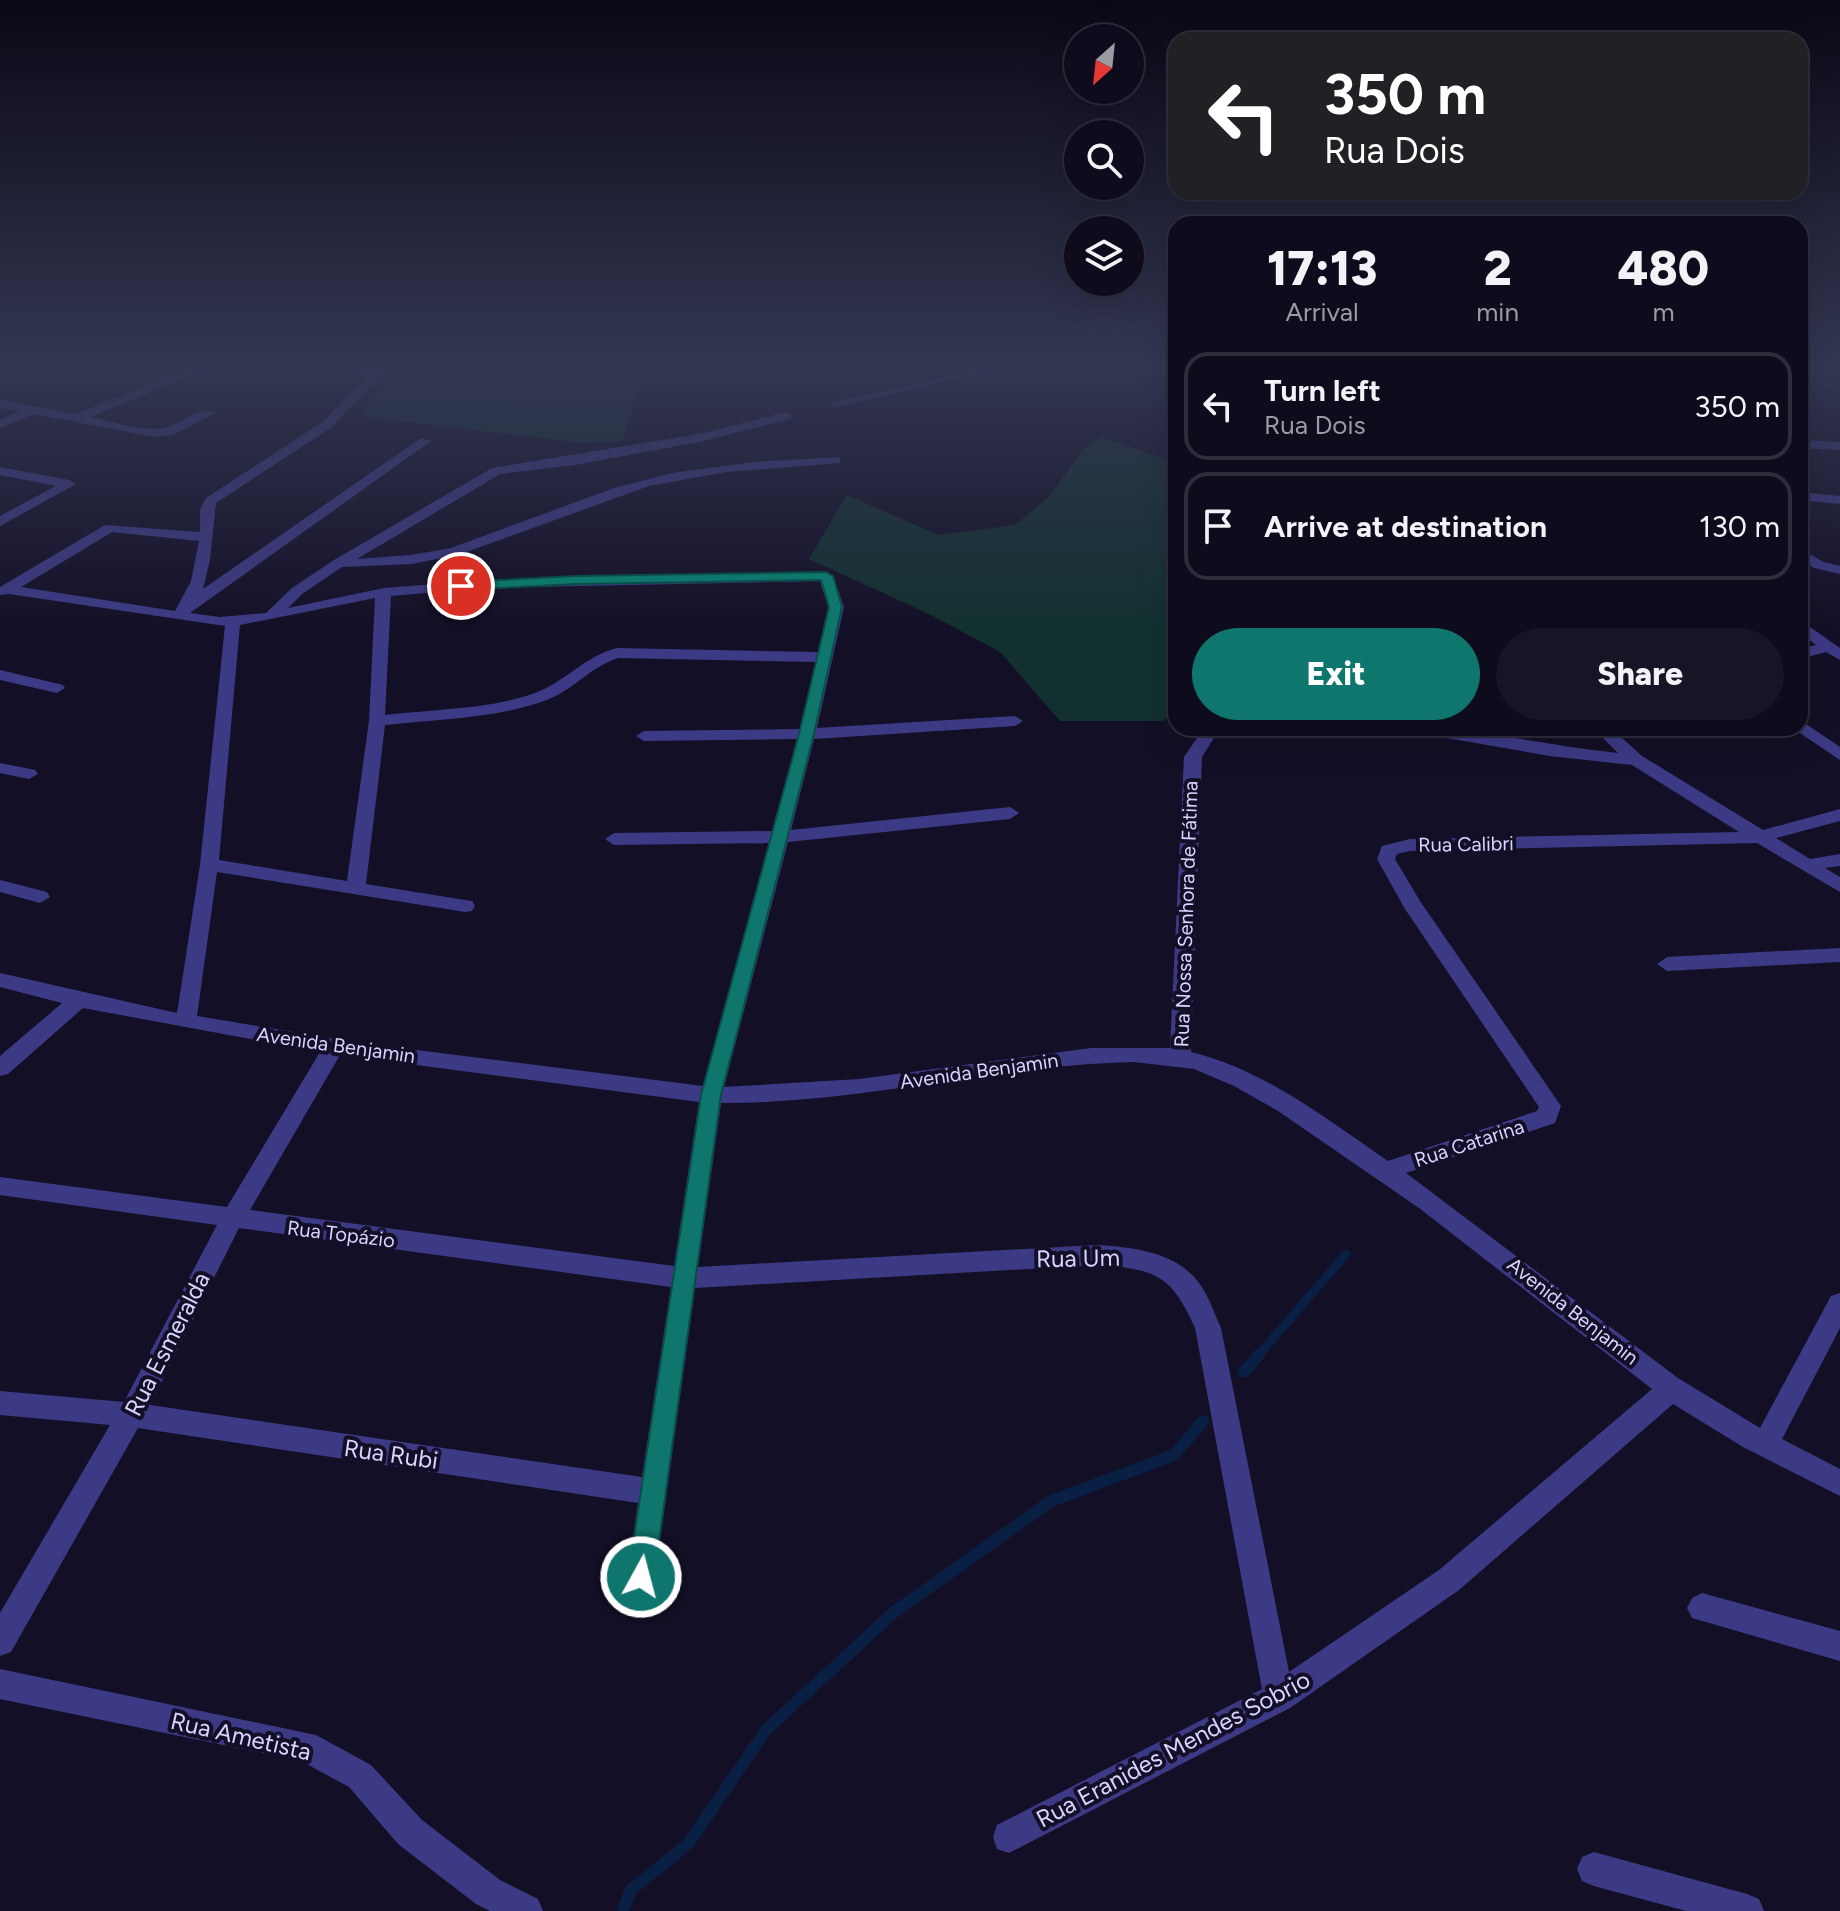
<!DOCTYPE html>
<html lang="en">
<head>
<meta charset="utf-8">
<style>
	:root { --surface:#0e0b1c; --page:#171425; --text:#f1f3f6; --muted:#9b9ba3; --line:#2e2b3b; --accent:#0f766e }
	body { margin:0; font-family:Figtree,sans-serif; background:var(--page); color:var(--text); height:100vh; display:flex; flex-direction:column; font-size:30px; white-space:nowrap }
	* { box-sizing:border-box; margin:0 }
	p { font-size:26px; color:var(--muted) }
	.icon { flex:none; width:44px; height:44px; fill:none; stroke:currentColor; stroke-width:2; stroke-linecap:round; stroke-linejoin:round }
	.map { position:relative; flex:1; overflow:hidden }
	.side { position:absolute; left:1168px; top:216px; width:640px; height:520px; display:flex; flex-direction:column; background:var(--surface); border-radius:24px; box-shadow:0 8px 32px #0002,0 0 0 2px var(--line) }
	.side>* { flex:none }
	.top-card { position:absolute; left:1168px; top:32px; width:640px; height:168px; border-radius:24px; box-shadow:0 8px 32px #0002,0 0 0 2px var(--line); background:#202124; color:#fff; overflow:hidden }
	.needle { width:52px; rotate:207deg }
	.fabs { position:absolute; left:1064px; top:24px; display:grid; gap:16px }
	.fabs a { display:grid; place-items:center; width:80px; height:80px; border-radius:50%; background:var(--surface); box-shadow:0 8px 32px #0002,0 0 0 2px var(--line); font-size:40px }
	.pin { position:absolute; display:grid; place-items:center; width:68px; height:68px; color:#fff; margin:-34px; border:4px solid #fff; border-radius:50%; box-shadow:0 2px 8px #0007 }
	.me { position:absolute; width:88px; margin:-44px; rotate:7deg; stroke-linejoin:round; filter:drop-shadow(0 0 6px #0008) }
	.turn { display:flex; align-items:center; gap:28px; height:168px; padding:0 24px; font-size:36px }
	.turn .icon { width:104px; height:104px; stroke-width:2.5 }
	.turn b { display:block; font-size:56px; line-height:68px }
	.eta { display:flex; justify-content:space-evenly; align-items:center; height:136px; text-align:center }
	.eta b { font-size:48px; font-weight:800; line-height:56px }
	.cta { display:flex; gap:16px; margin-top:auto; padding:16px 24px }
	.cta a { flex:1; height:92px; border-radius:48px; background:var(--accent); color:#fff; font-size:32px; font-weight:800; line-height:92px; text-align:center }
	.cta a+a { background:var(--page); color:var(--text) }
	ul { padding:0; list-style:none }
	li { display:flex; align-items:center; gap:24px; height:108px; margin:0 16px 12px; padding:0 8px; border:4px solid var(--line); border-radius:24px }
	li div { flex:1 }
	li b { display:block; font-size:30px }
	li em { font-style:normal }
	.map>svg:first-child { display:block }
</style>
</head>
<body>
<div class="map">
<svg width="1840" height="1911" viewBox="0 0 1840 1911">
	<rect width="100%" height="100%" fill="#130f26"/>
	<!-- green -->
	<path fill="#12302f" d="M 403,363 L 788,363 L 809,369 L 776,377 L 645,370 L 622,441 L 581,443 L 359,416 Z
		M 1102,437 L 1176,463 L 1176,708 L 1163,721 L 1060,721 L 1000,652 L 929,614 L 809,559 L 847,495 L 938,535 L 1015,525 L 1050,496 L 1083,449 Z"/>
	<g fill="none" stroke-linecap="round" stroke-linejoin="round">
		<!-- stream-far2 -->
		<path stroke="#0a1f44" stroke-width="5" d="M 1800,379 L 1840,387"/>
		<!-- stream-far1 -->
		<path stroke="#0a1f44" stroke-width="9" d="M 1256,1358 L 1346,1254"/>
		<!-- stream -->
		<path stroke="#0a1f44" stroke-width="12" d="M 1244,1372 L 1258,1356
			M 623,1910 L 631,1890 L 688,1844 L 766,1730 L 893,1613 L 1051,1501 L 1174,1455 L 1203,1421"/>
		<!-- minor -->
		<path fill="#3d3a85" fill-rule="evenodd" d="M 0,363 L 18,363 L 0,368 Z
			M 203,363 L 219,363 L 90,417 C 112,421 141,432 164,428 C 179,425 202,404 215,413 L 175,434 L 155,437 L 34,414 L 0,428 L 0,420 L 20,411 L 0,408 L 0,400 L 75,414 Z
			M 335,363 L 352,363 L 372,371 L 380,363 L 393,363 L 332,427 L 216,503 L 210,560 L 203,589 L 421,438 L 431,441 L 190,613 L 220,617 L 266,613 L 292,588 L 334,560 L 492,468 L 699,434 L 786,412 L 792,416 L 790,419 L 699,442 L 575,465 L 500,474 L 357,559 L 411,555 L 451,548 L 614,488 L 672,473 L 753,462 L 840,457 L 840,463 L 726,472 L 649,486 L 458,555 L 411,564 L 342,567 L 302,594 L 288,608 L 384,588 L 486,580 L 826,572 L 833,576 L 844,607 L 817,728 L 1015,716 L 1023,721 L 1015,726 L 814,739 L 791,830 L 1010,807 L 1019,813 L 1010,819 L 788,842 L 724,1087 L 859,1079 L 1091,1048 L 1170,1048 L 1184,757 L 1204,728 L 1220,728 L 1202,757 L 1191,1052 C 1263,1069 1328,1120 1388,1161 L 1537,1111 L 1539,1107 L 1405,909 L 1377,859 L 1382,846 L 1410,839 L 1739,832 L 1632,765 L 1550,756 L 1418,733 L 1410,728 C 1479,728 1549,746 1618,753 L 1593,728 L 1611,728 L 1642,756 L 1763,830 L 1840,809 L 1840,821 L 1776,838 L 1810,859 L 1840,854 L 1840,866 L 1825,868 L 1840,877 L 1840,892 L 1757,843 L 1410,851 L 1397,854 L 1395,859 L 1420,901 L 1561,1106 L 1555,1123 L 1406,1173 L 1678,1378 L 1760,1428 L 1831,1296 L 1840,1293 L 1840,1328 L 1782,1439 L 1840,1469 L 1840,1496 L 1743,1447 L 1673,1404 L 1459,1590 L 1290,1708 L 1009,1853 L 997,1849 L 993,1837 L 997,1825 L 1262,1689 L 1195,1328 C 1171,1274 1155,1269 1097,1265 L 695,1288 L 655,1577 L 651,1587 L 641,1591 L 631,1587 L 627,1577 L 638,1503 L 138,1428 L 11,1652 L 0,1656 L 0,1613 L 110,1425 L 0,1415 L 0,1391 L 124,1402 L 217,1225 L 0,1195 L 0,1177 L 227,1207 L 320,1052 L 83,1008 L 8,1074 L 0,1076 L 0,1056 L 62,1003 L 0,987 L 0,973 L 177,1013 L 200,865 L 225,626 L 9,594 L 0,595 L 0,587 L 105,525 L 200,532 L 200,510 L 206,498 L 324,421 L 367,377 ZM 112,532 L 199,541 L 191,581 L 175,611 L 21,587 ZM 820,581 L 828,607 L 818,652 L 617,648 C 585,656 565,682 535,693 C 487,710 435,709 385,715 L 391,596 L 486,588 ZM 375,598 L 369,721 L 347,881 L 219,860 L 240,625 ZM 618,658 L 816,662 L 800,729 L 644,731 L 636,736 L 644,741 L 797,739 L 772,831 L 614,833 L 605,839 L 614,845 L 769,843 L 703,1086 L 353,1042 L 197,1016 L 217,872 L 465,912 L 472,911 L 475,906 L 472,901 L 465,900 L 366,884 L 385,725 C 439,719 498,719 549,699 C 574,689 592,666 618,658 ZM 340,1055 L 699,1102 L 674,1266 L 250,1210 ZM 1134,1062 L 1194,1069 L 1234,1086 L 1278,1111 L 1419,1208 L 1652,1389 L 1439,1570 L 1289,1672 L 1221,1328 C 1214,1313 1209,1296 1199,1283 C 1177,1252 1132,1247 1097,1245 L 698,1267 L 721,1103 C 860,1104 996,1065 1134,1062 ZM 239,1228 L 671,1287 L 642,1477 L 150,1405 Z
			M 1004,363 L 1026,363 L 836,407 L 830,403 Z
			M 1800,440 L 1840,442 L 1840,450 L 1800,448 Z
			M 0,467 L 69,480 L 76,484 L 0,526 L 0,516 L 56,486 L 0,475 Z
			M 1800,492 L 1840,496 L 1840,504 L 1800,500 Z
			M 1800,549 L 1824,562 L 1840,566 L 1840,574 L 1814,568 L 1800,559 Z
			M 1800,620 L 1840,648 L 1840,660 L 1826,652 L 1800,659 L 1800,649 L 1816,645 L 1800,632 Z
			M 0,670 L 63,685 L 65,688 L 57,693 L 0,680 Z
			M 1800,720 L 1840,747 L 1840,760 L 1794,729 L 1800,728 Z
			M 0,763 L 35,770 L 38,774 L 29,779 L 0,773 Z
			M 0,880 L 47,892 L 50,897 L 40,903 L 0,892 Z
			M 1840,948 L 1840,962 L 1667,971 L 1657,964 L 1667,957 Z
			M 1702,1593 L 1840,1631 L 1840,1661 L 1692,1618 L 1687,1608 L 1692,1598 Z
			M 0,1669 L 316,1735 L 371,1765 L 422,1820 L 500,1880 L 538,1899 L 543,1911 L 490,1911 L 476,1904 L 398,1844 L 349,1787 L 301,1761 L 0,1699 Z
			M 1594,1852 L 1747,1894 L 1759,1899 L 1764,1911 L 1686,1911 L 1594,1886 L 1582,1881 L 1577,1869 L 1582,1857 Z"/>
	</g>
	<!-- sky -->
	<linearGradient id="sky" x2="0" y2="1"><stop stop-color="#0a0815"/><stop offset="0.58" stop-color="#333752"/><stop offset="1" stop-color="#333752" stop-opacity="0"/></linearGradient>
	<rect width="1840" height="631" fill="url(#sky)"/>
	<!-- route -->
	<path fill="#0f766e" stroke="#0a4d48" stroke-width="2" d="M 826,572 L 833,576 L 842,607 L 814,734 L 721,1095 L 654,1577 L 650,1586 L 641,1590 L 631,1586 L 628,1577 L 701,1095 L 799,734 L 829,607 L 821,580 L 576,584 L 461,590 L 455,586 L 461,582 L 576,576 Z"/>
	<g text-anchor="middle" dominant-baseline="central" stroke-width="8" stroke-linejoin="round" paint-order="stroke">
		<!-- street labels -->
		<g font-size="20" fill="#d9d4ff" stroke="#130f26">
			<text transform="translate(1466 844) rotate(-1)">Rua Calibri</text>
			<text transform="translate(1186 914) rotate(-88)">Rua Nossa Senhora de Fátima</text>
			<text transform="translate(336 1045) rotate(8)">Avenida Benjamin</text>
			<text transform="translate(979 1071) rotate(-8)">Avenida Benjamin</text>
			<text transform="translate(1469 1143) rotate(-18)">Rua Catarina</text>
			<text transform="translate(341 1234) rotate(7)">Rua Topázio</text>
			<text transform="translate(1573 1311) rotate(38)">Avenida Benjamin</text>
		</g>
		<!-- near-street labels -->
		<g font-size="24" fill="#d9d4ff" stroke="#130f26">
			<text transform="translate(1078 1258) rotate(-1)">Rua Um</text>
			<text transform="translate(167 1344) rotate(-63)">Rua Esmeralda</text>
			<text transform="translate(391 1454) rotate(8)">Rua Rubi</text>
			<text transform="translate(241 1736) rotate(13)">Rua Ametista</text>
			<text transform="translate(1173 1749) rotate(-28)">Rua Eranides Mendes Sobrio</text>
		</g>
	</g>
</svg>
<div class="fabs">
<a><svg class="needle" viewBox="-14 -14 28 28"><path d="M0-13l5 13h-10z" fill="#e53935"/><path d="M0 13l5-13h-10z" fill="#9b9ba3"/></svg></a>
<a><svg class="icon" aria-label="search" viewBox="0 0 24 24"><circle cx="10" cy="10" r="6"/><path d="M15 15l6 6"/></svg></a>
<a><svg class="icon" aria-label="layers" viewBox="0 0 24 24"><path d="M12 4l9 5-9 5-9-5zM3 14l9 5 9-5"/></svg></a>
</div>
<div class="pin" style="left:461px;top:586px;background:#d93025"><svg class="icon" aria-label="arrive" viewBox="0 0 24 24"><path d="M6 21V4h12l-3 4 3 4H6"/></svg></div>
<svg class="me" style="left:641px;top:1577px" viewBox="-20 -20 40 40"><circle r="17" fill="#0f766e" stroke="#fff" stroke-width="3"/><path d="M0-11L8 9 0 5-8 9z" fill="#fff"/></svg>
<div class="top-card">
<div class="turn"><svg class="icon" aria-label="left" viewBox="0 0 24 24"><path d="M17 20v-9H6M10 6l-5 5 5 5"/></svg><div><b>350 m</b>Rua Dois</div></div>
</div>
<section class="side">
<div class="eta">
<div><b>17:13</b><p>Arrival</p></div>
<div><b>2</b><p>min</p></div>
<div><b>480</b><p>m</p></div>
</div>
<ul>
<li><svg class="icon" aria-label="left" viewBox="0 0 24 24"><path d="M17 20v-9H6M10 6l-5 5 5 5"/></svg><div><b>Turn left</b><p>Rua Dois</p></div><em>350 m</em></li>
<li><svg class="icon" aria-label="arrive" viewBox="0 0 24 24"><path d="M6 21V4h12l-3 4 3 4H6"/></svg><div><b>Arrive at destination</b></div><em>130 m</em></li>
</ul>
<div class="cta"><a>Exit</a><a>Share</a></div>
</section>
</div>
</body>
</html>
